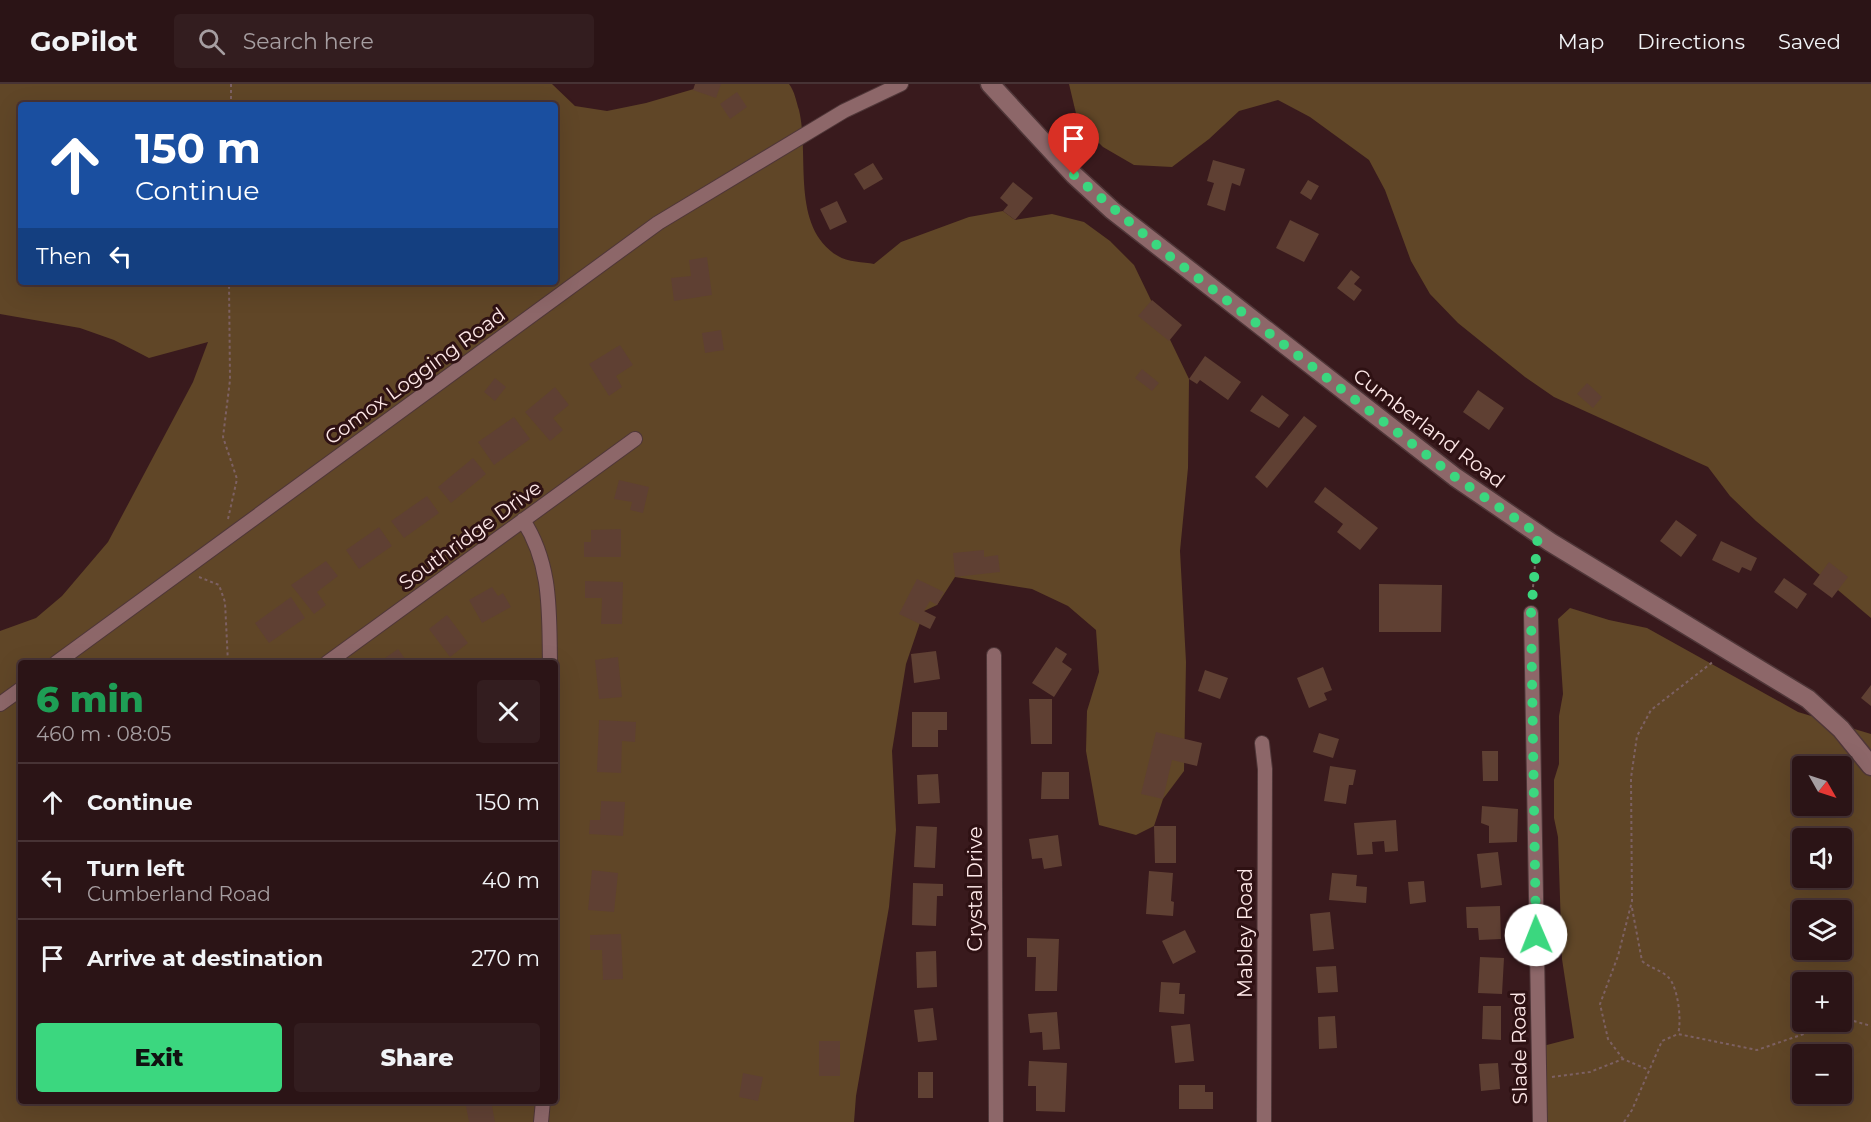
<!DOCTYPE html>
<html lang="en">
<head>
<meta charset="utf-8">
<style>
	:root { --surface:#2b1416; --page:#331d1f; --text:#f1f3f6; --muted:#a69ea1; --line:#473335; --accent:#3bd77f }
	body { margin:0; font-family:Montserrat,sans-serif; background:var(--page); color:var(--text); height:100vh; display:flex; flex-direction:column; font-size:22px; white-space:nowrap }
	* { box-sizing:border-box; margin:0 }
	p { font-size:20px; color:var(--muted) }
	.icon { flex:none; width:33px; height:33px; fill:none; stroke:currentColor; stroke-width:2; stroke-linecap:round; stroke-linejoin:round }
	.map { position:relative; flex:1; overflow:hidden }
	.sheet { position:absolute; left:18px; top:576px; width:540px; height:444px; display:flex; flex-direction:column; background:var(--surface); border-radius:6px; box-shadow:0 6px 24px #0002,0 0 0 2px var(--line) }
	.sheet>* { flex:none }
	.top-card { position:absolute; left:18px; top:18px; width:540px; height:183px; border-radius:6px; box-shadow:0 6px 24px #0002,0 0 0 2px var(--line); background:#1a4fa0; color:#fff; overflow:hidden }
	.needle { width:39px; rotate:129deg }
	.tools { position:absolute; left:1792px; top:672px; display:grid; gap:12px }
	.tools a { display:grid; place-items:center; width:60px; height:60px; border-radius:6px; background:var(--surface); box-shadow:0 6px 24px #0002,0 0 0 2px var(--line); font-size:30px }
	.pin { position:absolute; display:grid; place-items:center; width:51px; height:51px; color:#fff; margin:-62px -26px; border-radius:50% 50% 50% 0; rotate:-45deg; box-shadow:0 0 6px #0007 }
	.pin .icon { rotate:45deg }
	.me { position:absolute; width:66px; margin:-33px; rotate:359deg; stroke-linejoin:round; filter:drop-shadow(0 0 4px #0008) }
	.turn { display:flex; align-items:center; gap:21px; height:126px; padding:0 18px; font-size:27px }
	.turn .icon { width:78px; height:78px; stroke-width:2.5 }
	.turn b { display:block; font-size:42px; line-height:51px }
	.then { display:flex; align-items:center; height:57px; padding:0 18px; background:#0003; gap:12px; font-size:22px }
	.round { display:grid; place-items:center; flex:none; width:63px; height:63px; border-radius:6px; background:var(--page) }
	.overview { display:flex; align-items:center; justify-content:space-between; height:102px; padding:0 18px }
	h1 { font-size:36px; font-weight:800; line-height:45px; color:#1e9e55 }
	.cta { display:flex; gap:12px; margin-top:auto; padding:12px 18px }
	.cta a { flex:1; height:69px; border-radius:6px; background:var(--accent); color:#111; font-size:24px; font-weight:800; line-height:69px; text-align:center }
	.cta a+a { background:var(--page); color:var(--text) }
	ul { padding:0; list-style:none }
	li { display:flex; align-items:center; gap:18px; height:78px; padding:0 18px; border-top:2px solid var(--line) }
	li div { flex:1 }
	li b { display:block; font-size:22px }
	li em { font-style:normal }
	header { display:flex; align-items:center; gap:36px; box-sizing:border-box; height:84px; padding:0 30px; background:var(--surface); border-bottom:2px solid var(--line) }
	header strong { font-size:28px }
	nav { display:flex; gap:33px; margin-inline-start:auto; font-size:21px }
	.search { width:420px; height:54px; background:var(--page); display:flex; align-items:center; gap:15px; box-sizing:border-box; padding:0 21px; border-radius:6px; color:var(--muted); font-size:22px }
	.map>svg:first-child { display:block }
</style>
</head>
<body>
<header>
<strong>GoPilot</strong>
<div class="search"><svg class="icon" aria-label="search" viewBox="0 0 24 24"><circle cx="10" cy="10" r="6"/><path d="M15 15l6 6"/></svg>Search here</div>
<nav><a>Map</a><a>Directions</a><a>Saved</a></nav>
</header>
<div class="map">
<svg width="1871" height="1038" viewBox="0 0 1871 1038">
	<rect width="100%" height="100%" fill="#391a1d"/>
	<!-- green -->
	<path fill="#604627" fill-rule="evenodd" d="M 0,0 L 552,0 L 575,22 L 607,27 L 646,19 L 711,0 L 789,0 C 795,8 796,17 799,26 C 810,72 790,143 838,172 C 847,178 864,178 874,180 L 901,158 L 969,133 L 1003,127 L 1015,136 L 1052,130 L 1084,138 L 1110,157 L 1134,181 L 1189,295 L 1188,384 L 1180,467 L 1186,578 L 1184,687 L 1163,715 L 1154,742 L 1136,751 L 1099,741 L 1086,667 L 1087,627 L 1099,588 L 1096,546 L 1068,522 L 1032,505 L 955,493 L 937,521 L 924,527 L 906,580 L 892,667 L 896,746 L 889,823 L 856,1012 L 854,1038 L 0,1038 L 0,547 L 36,534 L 62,512 L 108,458 L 193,298 L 208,258 L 149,274 L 114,256 L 80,244 L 0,230 ZM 21,21 L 555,21 L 555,198 L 21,198 ZM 21,579 L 555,579 L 555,1017 L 21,1017 Z
		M 1069,0 L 1871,0 L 1871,534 L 1756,437 L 1730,412 L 1708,383 L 1554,313 L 1525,293 L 1458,239 L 1430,210 L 1411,177 L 1385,106 L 1369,76 L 1310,33 L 1278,16 L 1239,27 L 1209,55 L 1172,83 L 1134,81 L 1103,63 L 1078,38 Z
		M 1570,524 L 1609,536 L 1647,544 L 1798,628 L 1871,650 L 1871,1038 L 1540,1038 L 1539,963 L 1574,954 L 1562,875 L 1558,753 L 1554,734 L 1554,696 L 1559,680 L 1559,632 L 1563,610 L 1558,535 ZM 1803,682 L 1842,682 L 1842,722 L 1803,722 ZM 1803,754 L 1842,754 L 1842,794 L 1803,794 ZM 1803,826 L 1842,826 L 1842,866 L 1803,866 ZM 1803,898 L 1842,898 L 1842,938 L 1803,938 ZM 1803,970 L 1842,970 L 1842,1010 L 1803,1010 Z"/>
	<!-- building -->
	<path fill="#5f4033" d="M 695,0 L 721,0 L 716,14 L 693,6 Z
		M 737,8 L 747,23 L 730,35 L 720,20 Z
		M 1213,76 L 1245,85 L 1240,102 L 1232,99 L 1225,127 L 1207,121 L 1214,99 L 1207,97 Z
		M 873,79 L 883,95 L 864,106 L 854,90 Z
		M 1308,96 L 1319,102 L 1311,116 L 1300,109 Z
		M 1013,98 L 1033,114 L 1015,136 L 1003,127 L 1008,121 L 1000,114 Z
		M 837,117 L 847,138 L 830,146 L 820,125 Z
		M 1290,136 L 1319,150 L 1304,178 L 1276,164 Z
		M 707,173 L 712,211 L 674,217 L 671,194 L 691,192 L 689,176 Z
		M 1351,186 L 1360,193 L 1354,200 L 1362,206 L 1354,217 L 1337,204 Z
		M 1152,216 L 1182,241 L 1169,257 L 1138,232 Z
		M 721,246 L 724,266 L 705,269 L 702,249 Z
		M 620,261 L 633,281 L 616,292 L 622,303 L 609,312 L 589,280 Z
		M 1205,272 L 1241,298 L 1228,316 L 1200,296 L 1197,300 L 1189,295 Z
		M 1142,285 L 1159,299 L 1152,307 L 1135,294 Z
		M 495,294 L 506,303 L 495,317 L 484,308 Z
		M 1587,299 L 1602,313 L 1593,324 L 1577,310 Z
		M 555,303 L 569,321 L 553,334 L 563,346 L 550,357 L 525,328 Z
		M 1478,306 L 1504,324 L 1489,346 L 1463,328 Z
		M 1262,311 L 1289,331 L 1279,344 L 1250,327 Z
		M 1304,332 L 1317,342 L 1267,404 L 1255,393 Z
		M 514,333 L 530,355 L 494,381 L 478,358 Z
		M 473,374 L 486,390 L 451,419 L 438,403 Z
		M 619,396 L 649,403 L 643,429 L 630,426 L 632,418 L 614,415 Z
		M 1325,403 L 1378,444 L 1360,466 L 1337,448 L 1343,440 L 1314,418 Z
		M 427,412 L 439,429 L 404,454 L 391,437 Z
		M 1676,436 L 1697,451 L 1681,473 L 1660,457 Z
		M 379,443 L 392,462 L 359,485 L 346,466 Z
		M 621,445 L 621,473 L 584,473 L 584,458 L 591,458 L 591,446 Z
		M 1721,457 L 1757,474 L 1751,487 L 1742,483 L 1739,489 L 1712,476 Z
		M 984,466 L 984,473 L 998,471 L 1000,488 L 955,493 L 953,469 Z
		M 326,477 L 338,492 L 317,508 L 326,521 L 314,530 L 291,501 Z
		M 1829,478 L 1848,493 L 1832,514 L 1813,500 Z
		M 1784,494 L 1807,510 L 1797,525 L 1774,508 Z
		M 917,495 L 944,508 L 937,521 L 930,517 L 924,527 L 936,533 L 930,545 L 899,530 Z
		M 585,497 L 623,498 L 622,540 L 601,540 L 602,514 L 585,514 Z
		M 1379,500 L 1442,501 L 1441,548 L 1379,548 Z
		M 492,503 L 498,512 L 503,509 L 511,523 L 482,539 L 469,516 Z
		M 291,513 L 305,534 L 269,559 L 255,539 Z
		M 447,531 L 468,559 L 450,573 L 429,545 Z
		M 1056,563 L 1067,570 L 1062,578 L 1072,585 L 1054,613 L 1032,599 Z
		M 398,565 L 408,579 L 378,579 Z
		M 936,567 L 940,595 L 914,599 L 911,570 Z
		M 618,573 L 622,613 L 599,615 L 595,576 Z
		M 1323,583 L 1332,606 L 1324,609 L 1327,616 L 1309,624 L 1297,594 Z
		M 1205,586 L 1228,594 L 1220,615 L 1198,607 Z
		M 1871,601 L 1871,622 L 1861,614 Z
		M 1029,615 L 1052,615 L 1052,660 L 1031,660 Z
		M 912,628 L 947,628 L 947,646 L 938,646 L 938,663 L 912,663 Z
		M 599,636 L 636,638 L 635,658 L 622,657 L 621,689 L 597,688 Z
		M 1156,648 L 1202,659 L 1197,682 L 1172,676 L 1163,715 L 1141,710 Z
		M 1319,649 L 1339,655 L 1333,674 L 1313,668 Z
		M 1482,667 L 1498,667 L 1498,697 L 1483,697 Z
		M 1330,682 L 1356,686 L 1353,701 L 1349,701 L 1346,720 L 1324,717 Z
		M 1042,688 L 1069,688 L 1069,715 L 1041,715 Z
		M 938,690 L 940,719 L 918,720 L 917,691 Z
		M 601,717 L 625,718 L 623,752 L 589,750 L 590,736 L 600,736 Z
		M 1482,722 L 1518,725 L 1517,758 L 1489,759 L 1489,742 L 1481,739 Z
		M 1396,736 L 1398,767 L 1385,768 L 1384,757 L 1372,758 L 1373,770 L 1357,771 L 1354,739 Z
		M 916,742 L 937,743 L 935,784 L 914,783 Z
		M 1154,742 L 1176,742 L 1176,779 L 1155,779 Z
		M 1058,751 L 1062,782 L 1044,785 L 1042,774 L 1032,775 L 1029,755 Z
		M 1498,768 L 1502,801 L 1481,804 L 1477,770 Z
		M 1803,783 L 1803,794 L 1820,794 L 1809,806 L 1794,794 Z
		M 592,786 L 618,789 L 614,828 L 588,826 Z
		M 1149,787 L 1173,789 L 1171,817 L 1174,818 L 1173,832 L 1146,830 Z
		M 1332,789 L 1357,791 L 1356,802 L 1367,803 L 1366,819 L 1329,816 Z
		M 1424,797 L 1426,818 L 1410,820 L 1408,798 Z
		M 913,799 L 943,800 L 943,812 L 937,812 L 936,842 L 912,841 Z
		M 1500,822 L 1501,855 L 1479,856 L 1478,844 L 1467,844 L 1466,823 Z
		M 1330,828 L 1334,865 L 1313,867 L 1310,830 Z
		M 1185,846 L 1196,868 L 1173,880 L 1162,857 Z
		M 621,850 L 623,895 L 603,896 L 602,866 L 590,866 L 590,851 Z
		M 1027,854 L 1059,855 L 1057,907 L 1035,907 L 1036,873 L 1027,873 Z
		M 936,867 L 937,903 L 917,904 L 916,868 Z
		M 1480,873 L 1504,874 L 1502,910 L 1478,909 Z
		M 1336,882 L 1338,908 L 1318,909 L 1316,883 Z
		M 1161,898 L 1180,899 L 1179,910 L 1185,910 L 1184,930 L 1159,928 Z
		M 1483,922 L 1501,922 L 1501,956 L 1482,955 Z
		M 933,924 L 937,956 L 918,958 L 914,926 Z
		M 1057,928 L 1060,965 L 1043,966 L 1042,948 L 1030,949 L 1028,930 Z
		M 1335,932 L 1337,964 L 1319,965 L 1318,933 Z
		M 1190,940 L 1194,977 L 1175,979 L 1171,942 Z
		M 819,957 L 840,957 L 840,992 L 819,992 Z
		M 1029,977 L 1067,979 L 1065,1028 L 1036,1027 L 1036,1002 L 1028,1002 Z
		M 1498,979 L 1500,1005 L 1481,1007 L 1479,980 Z
		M 918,988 L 933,988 L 933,1014 L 918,1014 Z
		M 743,989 L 763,993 L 758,1017 L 739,1013 Z
		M 1179,1001 L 1205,1001 L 1205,1008 L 1213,1008 L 1213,1025 L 1179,1025 Z
		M 491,1017 L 495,1038 L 469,1038 L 466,1022 Z"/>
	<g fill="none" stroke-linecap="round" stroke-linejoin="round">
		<!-- street casing -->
		<g stroke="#4f3638" stroke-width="16">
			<path id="street" d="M 523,436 C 552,481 549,528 550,579
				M 1531,529 L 1540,1038
				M 994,571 L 996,1038
				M 56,579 L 658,139 L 844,27 L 901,0
				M 327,579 L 635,355
				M 0,620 L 21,605
				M 1262,659 L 1265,685 L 1264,1038
				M 541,1038 L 543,1017"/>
		</g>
		<!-- secondary casing -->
		<g stroke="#4f3638" stroke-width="21">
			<path id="secondary" d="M 990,0 L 1074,91 L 1112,126 L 1455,393 L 1550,458 L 1808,615 L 1841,645 L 1871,682"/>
		</g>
		<!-- path -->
		<path stroke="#7d6163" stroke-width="2" stroke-dasharray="3 3" stroke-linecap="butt" d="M 231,21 L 231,0
			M 228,435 L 237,395 L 223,353 L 230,296 L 229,198
			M 199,493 L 219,501 L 225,518 L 228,579
			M 1532,515 L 1536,469
			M 1632,824 L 1642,877 C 1650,884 1661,886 1668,893 C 1678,902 1682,937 1678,950
			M 1842,936 L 1847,935 L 1871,942
			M 1623,975 L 1608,955 L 1600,920 L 1618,872 L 1632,817 L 1631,694 L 1637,652 L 1651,626 L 1714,577
			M 1552,993 L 1590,988 L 1623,975 L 1649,986
			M 1624,1038 L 1632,1026 L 1662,957 L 1678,950 L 1757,966 L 1839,938"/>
		<!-- street -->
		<use href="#street" stroke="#8d6769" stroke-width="14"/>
		<!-- secondary -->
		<use href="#secondary" stroke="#8d6769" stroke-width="18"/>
	</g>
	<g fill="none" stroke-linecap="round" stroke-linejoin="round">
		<!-- route -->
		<path stroke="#3bd77f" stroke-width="10" stroke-dasharray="0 18" d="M 1074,91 L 1172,174 L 1455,393 L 1538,450 L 1531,529 L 1536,851"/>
	</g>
	<g text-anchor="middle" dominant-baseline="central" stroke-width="6" stroke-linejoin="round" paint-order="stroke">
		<!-- street labels -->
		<g font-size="20" fill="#fee8e8" stroke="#2e1113">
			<text transform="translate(415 292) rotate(-36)">Comox Logging Road</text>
			<text transform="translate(1429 344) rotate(37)">Cumberland Road</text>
			<text transform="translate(470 451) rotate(-36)">Southridge Drive</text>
			<text transform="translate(975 805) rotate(-90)">Crystal Drive</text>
			<text transform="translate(1245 849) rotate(-90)">Mabley Road</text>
			<text transform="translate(1519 964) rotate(-91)">Slade Road</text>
		</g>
	</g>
</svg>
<div class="tools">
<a><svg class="needle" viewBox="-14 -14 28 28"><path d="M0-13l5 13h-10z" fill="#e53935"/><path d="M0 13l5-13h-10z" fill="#a69ea1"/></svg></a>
<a><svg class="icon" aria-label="sound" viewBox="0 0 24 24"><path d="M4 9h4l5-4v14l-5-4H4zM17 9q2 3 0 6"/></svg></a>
<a><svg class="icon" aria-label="layers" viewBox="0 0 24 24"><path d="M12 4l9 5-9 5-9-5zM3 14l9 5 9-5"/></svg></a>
<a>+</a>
<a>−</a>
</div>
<div class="pin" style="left:1074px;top:91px;background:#d93025"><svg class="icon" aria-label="arrive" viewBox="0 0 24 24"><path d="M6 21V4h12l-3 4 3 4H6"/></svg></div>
<svg class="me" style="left:1536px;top:851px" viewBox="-20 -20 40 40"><circle r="19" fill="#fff"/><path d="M0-13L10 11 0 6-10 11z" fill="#3bd77f"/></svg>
<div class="top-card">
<div class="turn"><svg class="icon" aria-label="ahead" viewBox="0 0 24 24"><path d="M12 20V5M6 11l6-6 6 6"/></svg><div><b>150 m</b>Continue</div></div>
<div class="then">Then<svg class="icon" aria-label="left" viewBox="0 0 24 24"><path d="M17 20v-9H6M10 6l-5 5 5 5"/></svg></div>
</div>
<section class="sheet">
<div class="overview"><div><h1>6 min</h1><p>460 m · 08:05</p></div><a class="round"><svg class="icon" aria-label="close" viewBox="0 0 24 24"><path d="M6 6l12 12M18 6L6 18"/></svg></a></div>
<ul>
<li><svg class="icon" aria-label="ahead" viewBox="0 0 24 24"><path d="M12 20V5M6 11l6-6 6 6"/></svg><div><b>Continue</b></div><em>150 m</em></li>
<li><svg class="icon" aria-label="left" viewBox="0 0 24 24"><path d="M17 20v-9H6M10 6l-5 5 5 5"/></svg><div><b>Turn left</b><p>Cumberland Road</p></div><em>40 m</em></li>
<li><svg class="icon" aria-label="arrive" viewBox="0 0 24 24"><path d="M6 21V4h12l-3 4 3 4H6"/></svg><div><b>Arrive at destination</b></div><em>270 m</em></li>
</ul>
<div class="cta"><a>Exit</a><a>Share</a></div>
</section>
</div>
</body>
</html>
